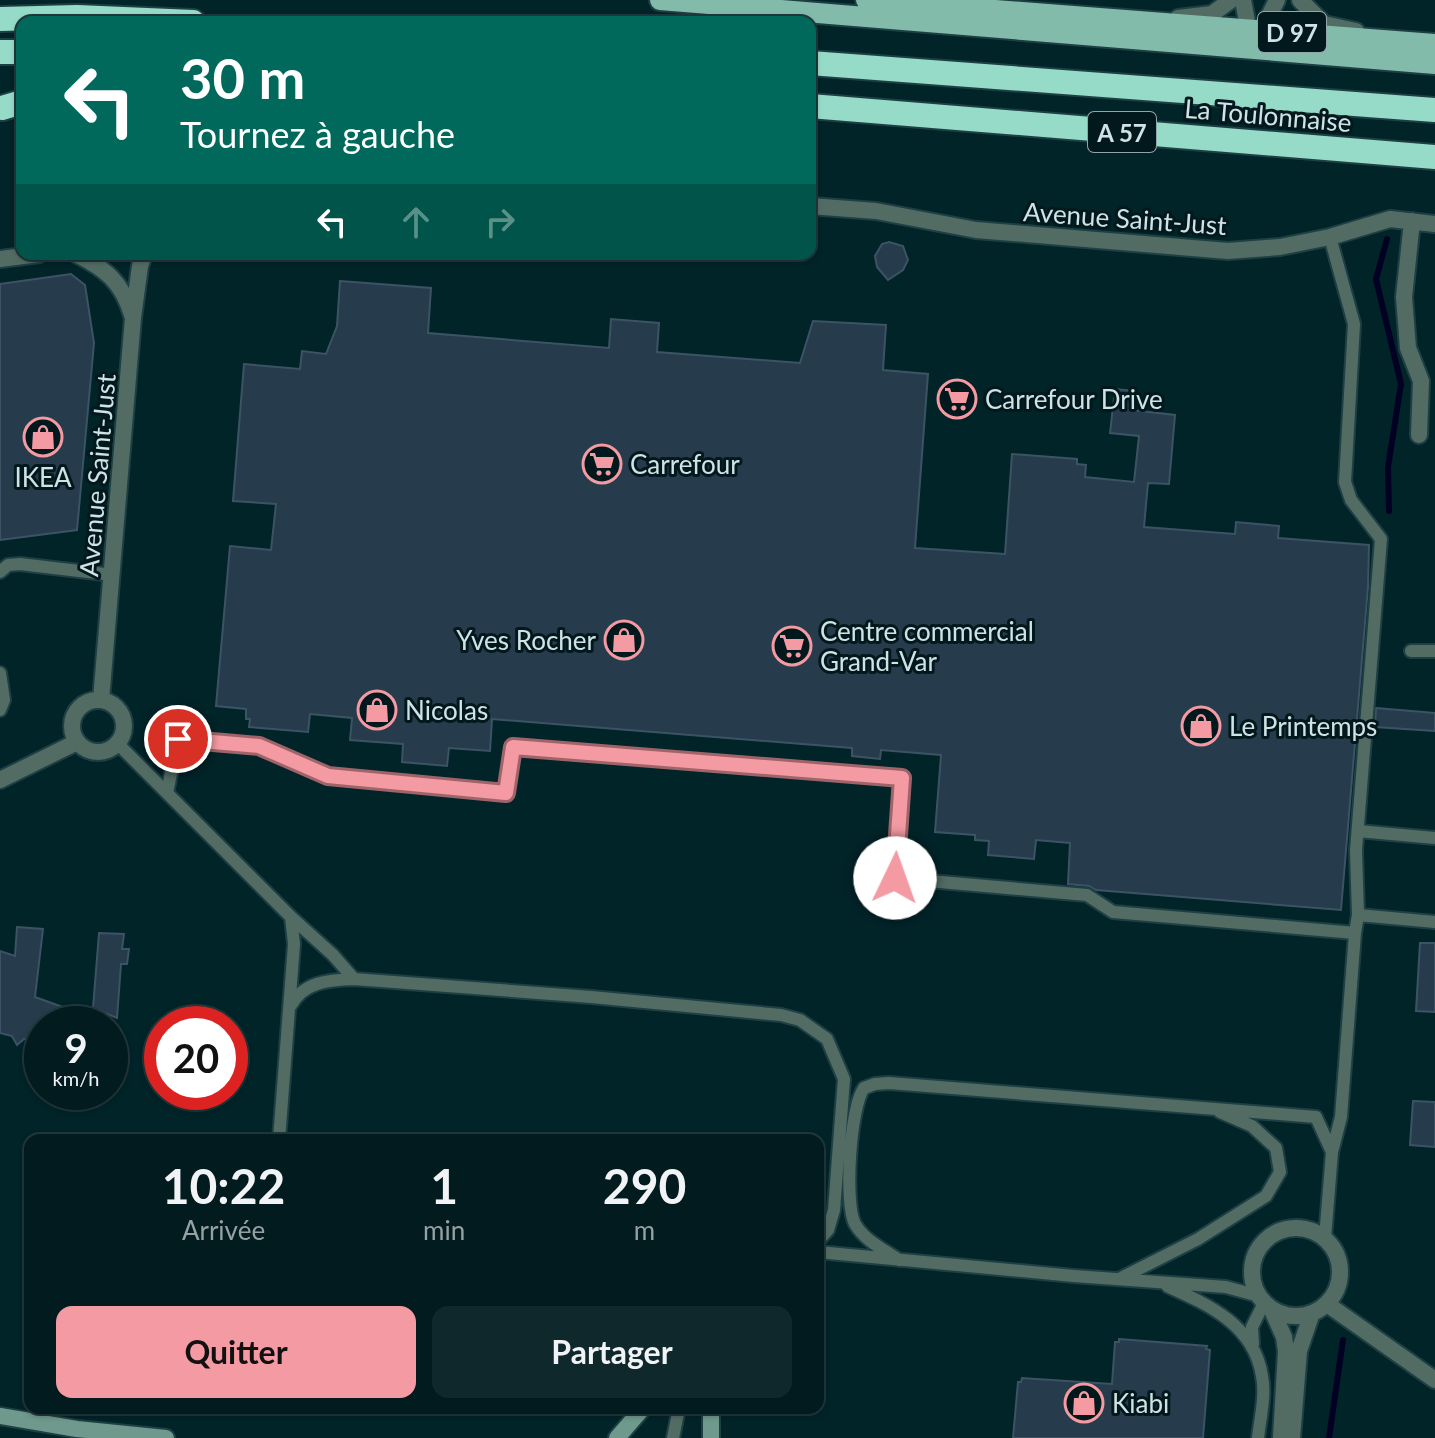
<!DOCTYPE html>
<html lang="fr">
<head>
<meta charset="utf-8">
<style>
	:root { --surface:#011b1f; --page:#0f282c; --text:#f1f3f6; --muted:#96a1a4; --line:#23393d; --accent:#f49aa2 }
	body { margin:0; font-family:Lato,sans-serif; background:var(--page); color:var(--text); height:100vh; display:flex; flex-direction:column; font-size:30px; white-space:nowrap }
	* { box-sizing:border-box; margin:0 }
	p { font-size:26px; color:var(--muted) }
	.icon { flex:none; width:44px; height:44px; fill:none; stroke:currentColor; stroke-width:2; stroke-linecap:round; stroke-linejoin:round }
	.map { position:relative; flex:1; overflow:hidden }
	.sheet { position:absolute; left:24px; top:1134px; width:800px; height:280px; display:flex; flex-direction:column; background:var(--surface); border-radius:16px; box-shadow:0 2px 6px #0004,0 0 0 2px var(--line) }
	.sheet>* { flex:none }
	.top-card { position:absolute; left:16px; top:16px; width:800px; height:244px; border-radius:16px; box-shadow:0 2px 6px #0004,0 0 0 2px var(--line); background:#00695c; color:#fff; overflow:hidden }
	.speed { position:absolute; left:24px; top:1006px; display:flex; gap:16px; font-size:40px; font-weight:700; text-align:center }
	.speed>* { display:grid; place-content:center; width:104px; height:104px; border-radius:50%; background:var(--surface); box-shadow:0 2px 6px #0004,0 0 0 2px var(--line); line-height:1 }
	.speed small { font-size:20px; font-weight:400 }
	.speed .limit { border:12px solid #d22; background:#fff; color:#111 }
	.pin { position:absolute; display:grid; place-items:center; width:68px; height:68px; color:#fff; margin:-34px; border:4px solid #fff; border-radius:50%; box-shadow:0 2px 8px #0007 }
	.me { position:absolute; width:88px; margin:-44px; rotate:3deg; stroke-linejoin:round; filter:drop-shadow(0 0 6px #0008) }
	.turn { display:flex; align-items:center; gap:28px; height:168px; padding:0 32px; font-size:36px }
	.turn .icon { width:104px; height:104px; stroke-width:2.5 }
	.turn b { display:block; font-size:56px; line-height:68px }
	.lanes { display:flex; align-items:center; height:76px; padding:0 32px; background:#0003; justify-content:center; gap:40px; direction:ltr }
	.lanes .off { opacity:.35 }
	.eta { display:flex; justify-content:space-evenly; align-items:center; height:136px; text-align:center }
	.eta b { font-size:48px; font-weight:700; line-height:56px }
	.cta { display:flex; gap:16px; margin-top:auto; padding:16px 32px }
	.cta a { flex:1; height:92px; border-radius:16px; background:var(--accent); color:#111; font-size:32px; font-weight:700; line-height:92px; text-align:center }
	.cta a+a { background:var(--page); color:var(--text) }
	.map>svg:first-child { display:block }
</style>
</head>
<body>
<div class="map">
<svg width="1435" height="1438" viewBox="0 0 1435 1438">
	<rect width="100%" height="100%" fill="#012429"/>
	<g fill="none" stroke-linecap="round" stroke-linejoin="round">
		<!-- stream -->
		<path stroke="#030123" stroke-width="6" d="M 1387,239 L 1376,279 L 1401,384 L 1388,467 L 1389,511
			M 1329,1438 L 1343,1340"/>
	</g>
	<!-- building -->
	<path fill="#263c4c" stroke="#3c5364" stroke-width="2" d="M 889,242 L 903,246 L 908,260 L 903,270 L 888,280 L 877,267 L 875,256 L 882,244 Z
		M 71,274 L 85,285 L 94,343 L 77,530 L 0,540 L 0,284 Z
		M 340,281 L 431,288 L 428,333 L 609,348 L 611,319 L 659,323 L 657,352 L 800,363 L 813,321 L 886,325 L 883,370 L 928,374 L 915,548 L 1005,554 L 1012,454 L 1077,459 L 1077,464 L 1086,465 L 1085,477 L 1134,482 L 1139,436 L 1110,433 L 1115,389 L 1134,391 L 1132,410 L 1175,415 L 1169,484 L 1148,483 L 1144,527 L 1235,534 L 1236,522 L 1279,526 L 1278,538 L 1369,545 L 1368,587 L 1341,910 L 1096,890 L 1089,886 L 1068,884 L 1070,843 L 1036,840 L 1034,859 L 988,855 L 989,841 L 975,840 L 975,835 L 935,832 L 941,755 L 881,750 L 880,759 L 852,756 L 852,748 L 492,719 L 490,751 L 449,748 L 447,766 L 402,762 L 403,744 L 350,740 L 352,718 L 310,714 L 308,732 L 249,727 L 250,719 L 246,719 L 246,709 L 216,706 L 230,546 L 271,550 L 276,504 L 233,501 L 244,364 L 300,369 L 302,351 L 326,354 L 337,326 Z
		M 1376,708 L 1435,713 L 1435,731 L 1375,727 Z
		M 17,927 L 43,929 L 35,997 L 104,1022 L 104,1024 L 42,1024 L 42,1045 L 24,1039 L 17,1045 L 12,1036 L 0,1033 L 0,951 L 15,956 Z
		M 99,933 L 124,934 L 122,949 L 129,949 L 127,964 L 121,964 L 117,1018 L 93,1008 Z
		M 1420,943 L 1435,943 L 1435,1012 L 1416,1011 Z
		M 1413,1101 L 1435,1102 L 1435,1147 L 1410,1145 Z
		M 1119,1339 L 1207,1346 L 1206,1349 L 1210,1350 L 1203,1438 L 1013,1438 L 1018,1382 L 1021,1382 L 1022,1378 L 1112,1384 L 1115,1342 L 1119,1342 Z"/>
	<g fill="none" stroke-linecap="round" stroke-linejoin="round">
		<!-- lane casing -->
		<g stroke="#1e3f43" stroke-width="16">
			<path id="lane" d="M 1330,237 L 1354,324 L 1345,482 L 1351,500 L 1381,539 L 1356,850 L 1358,915 L 1355,933
				M 0,572 L 8,565 L 20,564 L 113,575
				M 1411,651 L 1435,651
				M 0,673 L 4,700 L 0,710
				M 117,743 L 291,917 L 333,955 L 354,979 L 591,997 L 781,1015 L 800,1020 L 827,1039 L 844,1079 L 834,1210 L 828,1230 L 818,1241
				M 167,793 L 178,739 L 259,746 L 328,776 L 506,793 L 513,747 L 902,778 L 895,878 L 1087,895 L 1113,912 L 1355,933 L 1341,1117 L 1332,1152 L 1325,1238
				M 1358,831 L 1435,838
				M 1358,915 L 1435,922
				M 291,1005 C 304,982 328,980 354,979
				M 279,1140 L 294,944 L 291,917
				M 818,1252 L 1074,1276 L 1226,1287 L 1259,1296
				M 899,1260 C 883,1249 865,1241 855,1224 C 844,1204 850,1107 864,1088 L 875,1084 L 889,1083 L 1316,1117 L 1332,1152
				M 1121,1278 L 1198,1239 L 1266,1196 L 1280,1172 L 1276,1148 L 1252,1126 L 1220,1112
				M 1167,1286 C 1209,1305 1254,1325 1262,1376 C 1266,1395 1260,1419 1258,1438
				M 1253,1344 L 1252,1327 L 1264,1303
				M 673,1438 L 679,1408"/>
		</g>
		<!-- street casing -->
		<g stroke="#1e3f43" stroke-width="20">
			<path id="street" d="M 1243,0 L 1250,38
				M 1300,0 L 1324,24 L 1356,31
				M 1178,18 L 1212,14 L 1231,0
				M 1257,40 L 1277,0
				M 810,206 L 876,211 L 976,230 L 1228,251 L 1280,247 L 1330,237 L 1390,219 L 1435,224
				M 1412,221 L 1404,297 L 1408,348 L 1421,381 L 1419,435
				M 76,254 C 106,269 122,282 132,315
				M 0,259 L 39,254
				M 101,700 L 133,318 L 140,266 L 144,254
				M72 726a26 26 0 1 1 52 0a26 26 0 1 1-52 0Z
				M 0,780 L 77,742
				M1252 1272a44 44 0 1 1 88 0a44 44 0 1 1-88 0Z
				M 1327,1304 L 1435,1380
				M 1271,1308 L 1284,1337 L 1286,1351 L 1281,1438
				M 1292,1438 L 1299,1351 L 1312,1313"/>
		</g>
		<!-- secondary casing -->
		<g stroke="#1e3f43" stroke-width="20">
			<path id="secondary" d="M 711,1408 L 711,1438
				M 0,1416 L 77,1429 L 166,1438
				M 617,1438 L 643,1408"/>
		</g>
		<!-- primary casing -->
		<g stroke="#1e3f43" stroke-width="24">
			<path id="primary" d="M 660,0 L 1435,64
				M 866,0 L 1435,44"/>
		</g>
		<!-- highway casing -->
		<g stroke="#1e3f43" stroke-width="28">
			<path id="highway" d="M 0,19 L 77,17 L 193,22
				M 0,52 L 22,52
				M 810,63 L 1435,110
				M 810,106 L 1435,157
				M 2,108 L 22,102"/>
		</g>
		<!-- lane -->
		<use href="#lane" stroke="#526c64" stroke-width="12"/>
		<!-- street -->
		<use href="#street" stroke="#526c64" stroke-width="16"/>
		<!-- secondary -->
		<use href="#secondary" stroke="#6e998c" stroke-width="16"/>
		<!-- primary -->
		<use href="#primary" stroke="#83bbab" stroke-width="20"/>
		<!-- highway -->
		<use href="#highway" stroke="#96dbc7" stroke-width="24"/>
	</g>
	<g fill="none" stroke-linecap="round" stroke-linejoin="round">
		<!-- route casing -->
		<g stroke="#9f6469" stroke-width="20">
			<path id="route" d="M 178,739 L 259,746 L 328,776 L 506,793 L 513,747 L 902,778 L 895,878"/>
		</g>
		<!-- route -->
		<use href="#route" stroke="#f49aa2" stroke-width="14"/>
	</g>
	<!-- icons -->
	<defs>
		<g id="supermarket-ring" transform="scale(2)"><circle r="9.5" fill="#01191d" stroke="#f49aa2" stroke-width="1.5"/><path d="M-6-5.5h2.5l.6 2H6L4.5 2H-2.5L-4.4-4H-6ZM-1.5 3.2a1.3 1.3 0 1 0 .1 0ZM3 3.2a1.3 1.3 0 1 0 .1 0Z" fill="#f49aa2"/></g>
		<g id="shop-ring" transform="scale(2)"><circle r="9.5" fill="#01191d" stroke="#f49aa2" stroke-width="1.5"/><path d="M-5-2.5h2.3a2.7 3.5 0 0 1 5.4 0H5L5.5 6h-11ZM-1.5-2.5h3a1.5 2.3 0 0 0-3 0Z" fill="#f49aa2"/></g>
	</defs>
	<g fill-rule="evenodd">
		<use href="#supermarket-ring" x="957" y="399"/>
		<use href="#shop-ring" x="43" y="437"/>
		<use href="#supermarket-ring" x="602" y="464"/>
		<use href="#shop-ring" x="624" y="640"/>
		<use href="#supermarket-ring" x="792" y="646"/>
		<use href="#shop-ring" x="377" y="710"/>
		<use href="#shop-ring" x="1201" y="726"/>
		<use href="#shop-ring" x="1084" y="1403"/>
	</g>
	<g text-anchor="middle" dominant-baseline="central" stroke-width="6" stroke-linejoin="round" paint-order="stroke">
		<!-- shield labels -->
		<g fill="#01191d" stroke="#92a6a9" stroke-width="2">
			<rect x="1258" y="12" width="68" height="40" rx="6"/>
			<rect x="1088" y="112" width="68" height="40" rx="6"/>
		</g>
		<g font-size="24" font-weight="bold" fill="#d0e2e5">
			<text x="1292" y="32">D 97</text>
			<text x="1122" y="132">A 57</text>
		</g>
		<!-- street labels -->
		<g font-size="26" fill="#d0e2e5" stroke="#01191d">
			<text transform="translate(1268 115) rotate(5)">La Toulonnaise</text>
			<text transform="translate(1125 218) rotate(4)">Avenue Saint-Just</text>
			<text transform="translate(97 475) rotate(-85)">Avenue Saint-Just</text>
		</g>
		<!-- poi labels -->
		<g font-size="26" fill="#d0e2e5" stroke="#01191d" text-anchor="start">
			<text x="985" y="399">Carrefour Drive</text>
			<text x="630" y="464">Carrefour</text>
			<text x="43" y="477" text-anchor="middle">IKEA</text>
			<text x="820" y="631">Centre commercial<tspan x="820" dy="30">Grand-Var</tspan></text>
			<text x="596" y="640" text-anchor="end">Yves Rocher</text>
			<text x="405" y="710">Nicolas</text>
			<text x="1229" y="726">Le Printemps</text>
			<text x="1112" y="1403">Kiabi</text>
		</g>
	</g>
</svg>
<div class="speed"><div>9<small>km/h</small></div><div class="limit">20</div></div>
<div class="pin" style="left:178px;top:739px;background:#d93025"><svg class="icon" aria-label="arrive" viewBox="0 0 24 24"><path d="M6 21V4h12l-3 4 3 4H6"/></svg></div>
<svg class="me" style="left:895px;top:878px" viewBox="-20 -20 40 40"><circle r="19" fill="#fff"/><path d="M0-13L10 11 0 6-10 11z" fill="#f49aa2"/></svg>
<div class="top-card">
<div class="turn"><svg class="icon" aria-label="left" viewBox="0 0 24 24"><path d="M17 20v-9H6M10 6l-5 5 5 5"/></svg><div><b>30 m</b>Tournez à gauche</div></div>
<div class="lanes"><svg class="icon" aria-label="left" viewBox="0 0 24 24"><path d="M17 20v-9H6M10 6l-5 5 5 5"/></svg><svg class="icon off" aria-label="ahead" viewBox="0 0 24 24"><path d="M12 20V5M6 11l6-6 6 6"/></svg><svg class="icon off" aria-label="right" viewBox="0 0 24 24"><path d="M7 20v-9h11M14 6l5 5-5 5"/></svg></div>
</div>
<section class="sheet">
<div class="eta">
<div><b>10:22</b><p>Arrivée</p></div>
<div><b>1</b><p>min</p></div>
<div><b>290</b><p>m</p></div>
</div>
<div class="cta"><a>Quitter</a><a>Partager</a></div>
</section>
</div>
</body>
</html>
